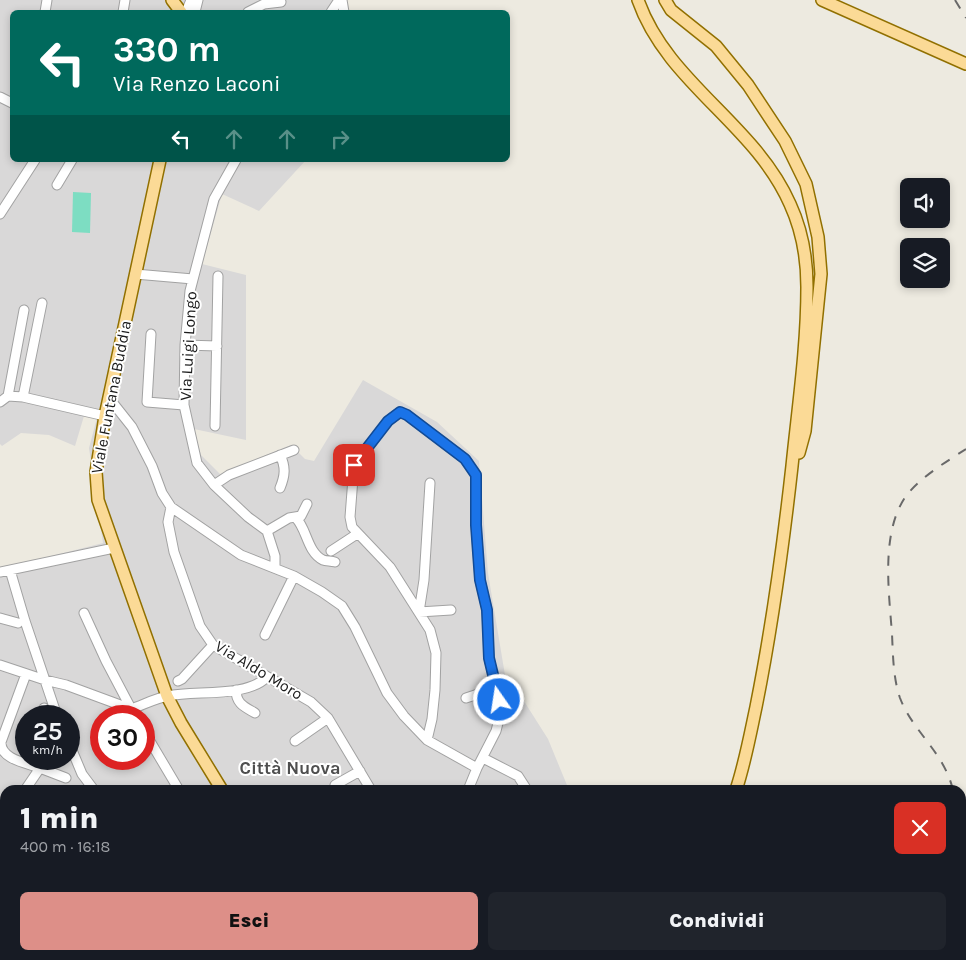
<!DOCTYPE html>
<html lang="it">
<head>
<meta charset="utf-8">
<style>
	:root { --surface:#171b24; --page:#20242c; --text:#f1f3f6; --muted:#9ea1a6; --accent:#dd8f88 }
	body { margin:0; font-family:Karla,sans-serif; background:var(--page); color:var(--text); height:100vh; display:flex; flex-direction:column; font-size:19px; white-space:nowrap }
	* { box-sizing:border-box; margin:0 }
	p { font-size:16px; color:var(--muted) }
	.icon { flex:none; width:28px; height:28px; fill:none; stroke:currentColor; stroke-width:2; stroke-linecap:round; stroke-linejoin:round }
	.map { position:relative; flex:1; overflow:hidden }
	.side { position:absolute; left:0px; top:785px; width:966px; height:175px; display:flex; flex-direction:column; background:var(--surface); border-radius:15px 15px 0 0; box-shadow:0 2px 8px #0003 }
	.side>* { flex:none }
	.guide { position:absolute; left:10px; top:10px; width:500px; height:152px; border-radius:8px; box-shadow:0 2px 8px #0003; background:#00695c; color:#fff; overflow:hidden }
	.tools { position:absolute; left:900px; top:178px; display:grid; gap:10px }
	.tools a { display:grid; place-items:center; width:50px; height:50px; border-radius:8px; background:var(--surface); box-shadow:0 2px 8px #0003; font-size:25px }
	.speed { position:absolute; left:15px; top:705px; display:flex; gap:10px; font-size:25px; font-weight:700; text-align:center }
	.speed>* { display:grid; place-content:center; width:65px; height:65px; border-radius:50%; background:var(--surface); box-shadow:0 2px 8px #0003; line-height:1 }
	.speed small { font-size:12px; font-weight:400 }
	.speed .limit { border:8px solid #d22; background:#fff; color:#111 }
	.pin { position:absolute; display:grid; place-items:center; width:42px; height:42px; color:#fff; margin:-21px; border-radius:10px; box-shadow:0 2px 8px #0006 }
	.me { position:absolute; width:55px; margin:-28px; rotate:347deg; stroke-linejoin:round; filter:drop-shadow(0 0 4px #0008) }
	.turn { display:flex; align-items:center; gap:18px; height:105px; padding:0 20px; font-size:22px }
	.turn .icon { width:65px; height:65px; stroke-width:2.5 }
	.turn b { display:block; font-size:35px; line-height:42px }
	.lanes { display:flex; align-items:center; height:48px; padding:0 20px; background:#0003; justify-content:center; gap:25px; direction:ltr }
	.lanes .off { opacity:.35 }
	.round { display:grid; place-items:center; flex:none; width:52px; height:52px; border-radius:8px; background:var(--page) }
	.summary { display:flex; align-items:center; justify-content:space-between; height:85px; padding:0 20px }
	h1 { font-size:30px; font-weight:800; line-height:38px }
	.action { display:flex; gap:10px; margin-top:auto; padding:10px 20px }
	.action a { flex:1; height:58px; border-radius:8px; background:var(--accent); color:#111; font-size:20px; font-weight:800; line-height:58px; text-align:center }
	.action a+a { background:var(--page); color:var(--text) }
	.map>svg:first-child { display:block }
</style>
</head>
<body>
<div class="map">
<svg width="966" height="960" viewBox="0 0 966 960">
	<rect width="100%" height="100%" fill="#edeae0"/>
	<!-- residential -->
	<path fill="#d9d8d8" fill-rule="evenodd" d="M 0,0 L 347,0 L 348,12 L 12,12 L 12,160 L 306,160 L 259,211 L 222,194 L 202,264 L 246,275 L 246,440 L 194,429 L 201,455 L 220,474 L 291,445 L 305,459 L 314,461 L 363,380 L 437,422 L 479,461 L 488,573 L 508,693 L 522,698 L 548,739 L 569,790 L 5,790 L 5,828 L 0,822 L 0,569 L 103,543 L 89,448 L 97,418 L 84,416 L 75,446 L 49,435 L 21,433 L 2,446 L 0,444 ZM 26,716 L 69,716 L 69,759 L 26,759 ZM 101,716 L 144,716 L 144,759 L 101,759 Z
		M 123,955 L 316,955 L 318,960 L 125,960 Z
		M 462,955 L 637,955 L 639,958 L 637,960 L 467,960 Z"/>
	<!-- commercial -->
	<path fill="#eed3ce" d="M 0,828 L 5,834 L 5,955 L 101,955 L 103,960 L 0,960 Z"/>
	<!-- industrial -->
	<path fill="#e6d2e0" d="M 316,955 L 462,955 L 467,960 L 318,960 Z"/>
	<!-- education -->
	<path fill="#fbffd7" d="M 222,955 L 297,955 L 299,960 L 223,960 Z"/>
	<!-- pitch -->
	<path fill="#7dddc2" d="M 73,192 L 91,193 L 90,233 L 72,232 Z"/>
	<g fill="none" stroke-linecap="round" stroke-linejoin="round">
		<!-- minor casing -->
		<g stroke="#a2a2a2" stroke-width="11">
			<path id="minor" d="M 342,0 L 344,12
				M 45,12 L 47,0
				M 123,12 L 125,0
				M 186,12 L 191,0
				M 195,12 L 198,0
				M 248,12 L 264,4 L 281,2
				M 331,12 L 339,0
				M 0,97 L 12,103
				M 236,160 L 214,199 L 190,291 L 185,345 L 184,405 L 197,463 L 214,485 L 248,517 L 267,531 L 275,556 L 275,568
				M 57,185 L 72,160
				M 0,214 L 35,160
				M 135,274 L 193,279
				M 151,334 L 147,402 L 184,405
				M 185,345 L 217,346
				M 8,396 L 24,310
				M 23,397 L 42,303
				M 109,398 L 132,427 L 152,466 L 162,493 L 171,507 L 241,555 L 294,576 L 322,592 L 342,606 L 355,627 L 387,693 L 404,716 L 427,740 L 477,768
				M 0,402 L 8,396 L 23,397 L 105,416
				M 215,426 L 218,276
				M 430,483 L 424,580 L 419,612 L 451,610
				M 214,485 L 229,475 L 294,450
				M 280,488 C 285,476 286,467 280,455
				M 171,507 L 168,522 L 174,552 L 200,626 L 213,645 L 311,702 L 328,718 L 371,790
				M 296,518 C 307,529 307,552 323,560 C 326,561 331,561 335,562
				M 267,531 L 289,518 L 301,516 L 307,504
				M 331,551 L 357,534
				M 10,570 L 25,621 L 57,716
				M 0,572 L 114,548
				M 84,613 L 106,661 L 135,716
				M 0,618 L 18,623
				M 265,635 L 294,576
				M 0,665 L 45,680 L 66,685 L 131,709 C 143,705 156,698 168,696 C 196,690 246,698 267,677
				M 178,681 L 182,679 L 213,645
				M 236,690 C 236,704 245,707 255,713
				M 466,698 L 496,688
				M 41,716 L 44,708
				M 144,731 L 179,790
				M 427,740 L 432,719 L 435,690 L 436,653 L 430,630 L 390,567 L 352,527 L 350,517 L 354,465 L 388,421 L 400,412 L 407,415 L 465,459 L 476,475 L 476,525 L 480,580 L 487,610 L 489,658 L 501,711 L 496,731 L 477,768 L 468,790
				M 295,741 L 328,718
				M 69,743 L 82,774 L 94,790
				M 483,758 L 518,776 L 527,790
				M 40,768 L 66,778
				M 335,785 L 360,771
				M 25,790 L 40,768 C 26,763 0,759 1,742 L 26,674
				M 0,812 L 5,818
				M 113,955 L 115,960
				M 211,955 L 213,960
				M 517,955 L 518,960
				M 587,955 L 589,960
				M 550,960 L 557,958"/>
		</g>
		<!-- major casing -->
		<g stroke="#917000" stroke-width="14">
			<path id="major" d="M 172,0 L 181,12
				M 638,0 C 667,83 755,124 790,204 C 802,230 807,259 807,287 C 807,347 798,407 792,466 C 783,547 772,627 756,707 C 750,735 745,763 736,790
				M 665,0 L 671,10 L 716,46 L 748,85 L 785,141 L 806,184 L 818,237 L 821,274 L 805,431 L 799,453
				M 822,0 L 966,64
				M 160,160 L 105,416 L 96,472 L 98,500 L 167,696 L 181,723 L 222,790
				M 308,955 L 310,960
				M 641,960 L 645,955"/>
		</g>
		<!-- minor -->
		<use href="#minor" stroke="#fff" stroke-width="9"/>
		<!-- major -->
		<use href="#major" stroke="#fbda96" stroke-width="11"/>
		<!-- rail -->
		<path stroke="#696969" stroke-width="2" stroke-dasharray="10 10" stroke-linecap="butt" d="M 955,0 L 966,18
			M 953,790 C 944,752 913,732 900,698 C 893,678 893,654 892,634 C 889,593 881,535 904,499 C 917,479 946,462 966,449
			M 908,960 L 910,955"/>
	</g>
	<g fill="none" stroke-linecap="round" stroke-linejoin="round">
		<!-- route casing -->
		<g stroke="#114b97" stroke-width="12">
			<path id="route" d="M 354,465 L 388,421 L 400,412 L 407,415 L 465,459 L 476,475 L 476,525 L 480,580 L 487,610 L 489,658 L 499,700"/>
		</g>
		<!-- route -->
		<use href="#route" stroke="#1a73e8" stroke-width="9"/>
	</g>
	<g text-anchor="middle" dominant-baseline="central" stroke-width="4" stroke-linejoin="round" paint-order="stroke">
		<!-- street labels -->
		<g font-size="16" fill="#1b1b1b" stroke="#fff">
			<text transform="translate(188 346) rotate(-87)">Via Luigi Longo</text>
			<text transform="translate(111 397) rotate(-79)">Viale Funtana Buddia</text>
			<text transform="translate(259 670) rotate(31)">Via Aldo Moro</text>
		</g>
		<!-- neighbourhood labels -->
		<g font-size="18" font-weight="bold" fill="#4e4e4e" stroke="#fff">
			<text x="290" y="768">Città Nuova</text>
		</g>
	</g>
</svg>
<div class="tools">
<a><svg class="icon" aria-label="sound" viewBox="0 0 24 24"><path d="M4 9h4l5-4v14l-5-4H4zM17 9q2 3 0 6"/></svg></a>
<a><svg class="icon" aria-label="layers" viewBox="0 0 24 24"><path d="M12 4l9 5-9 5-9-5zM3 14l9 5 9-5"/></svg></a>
</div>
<div class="speed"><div>25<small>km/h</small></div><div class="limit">30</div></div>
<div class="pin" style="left:354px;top:465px;background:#d93025"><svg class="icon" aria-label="arrive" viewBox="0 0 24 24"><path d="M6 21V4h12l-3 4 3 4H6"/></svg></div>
<svg class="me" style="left:499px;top:700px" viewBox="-20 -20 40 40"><circle r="17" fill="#1a73e8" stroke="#fff" stroke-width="3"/><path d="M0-11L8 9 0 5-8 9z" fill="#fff"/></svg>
<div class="guide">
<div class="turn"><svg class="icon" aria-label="left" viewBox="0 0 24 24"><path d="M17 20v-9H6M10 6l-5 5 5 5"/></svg><div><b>330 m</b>Via Renzo Laconi</div></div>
<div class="lanes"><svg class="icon" aria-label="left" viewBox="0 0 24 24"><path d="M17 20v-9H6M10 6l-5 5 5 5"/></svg><svg class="icon off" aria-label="ahead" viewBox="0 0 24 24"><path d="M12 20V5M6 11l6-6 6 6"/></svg><svg class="icon off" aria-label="ahead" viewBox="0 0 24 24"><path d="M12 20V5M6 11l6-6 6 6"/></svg><svg class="icon off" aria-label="right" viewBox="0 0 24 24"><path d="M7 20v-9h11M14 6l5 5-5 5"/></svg></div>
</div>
<section class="side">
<div class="summary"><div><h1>1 min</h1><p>400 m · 16:18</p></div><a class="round" style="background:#d93025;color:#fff"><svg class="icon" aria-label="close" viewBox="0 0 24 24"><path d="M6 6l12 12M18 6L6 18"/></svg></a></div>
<div class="action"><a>Esci</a><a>Condividi</a></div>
</section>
</div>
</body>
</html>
